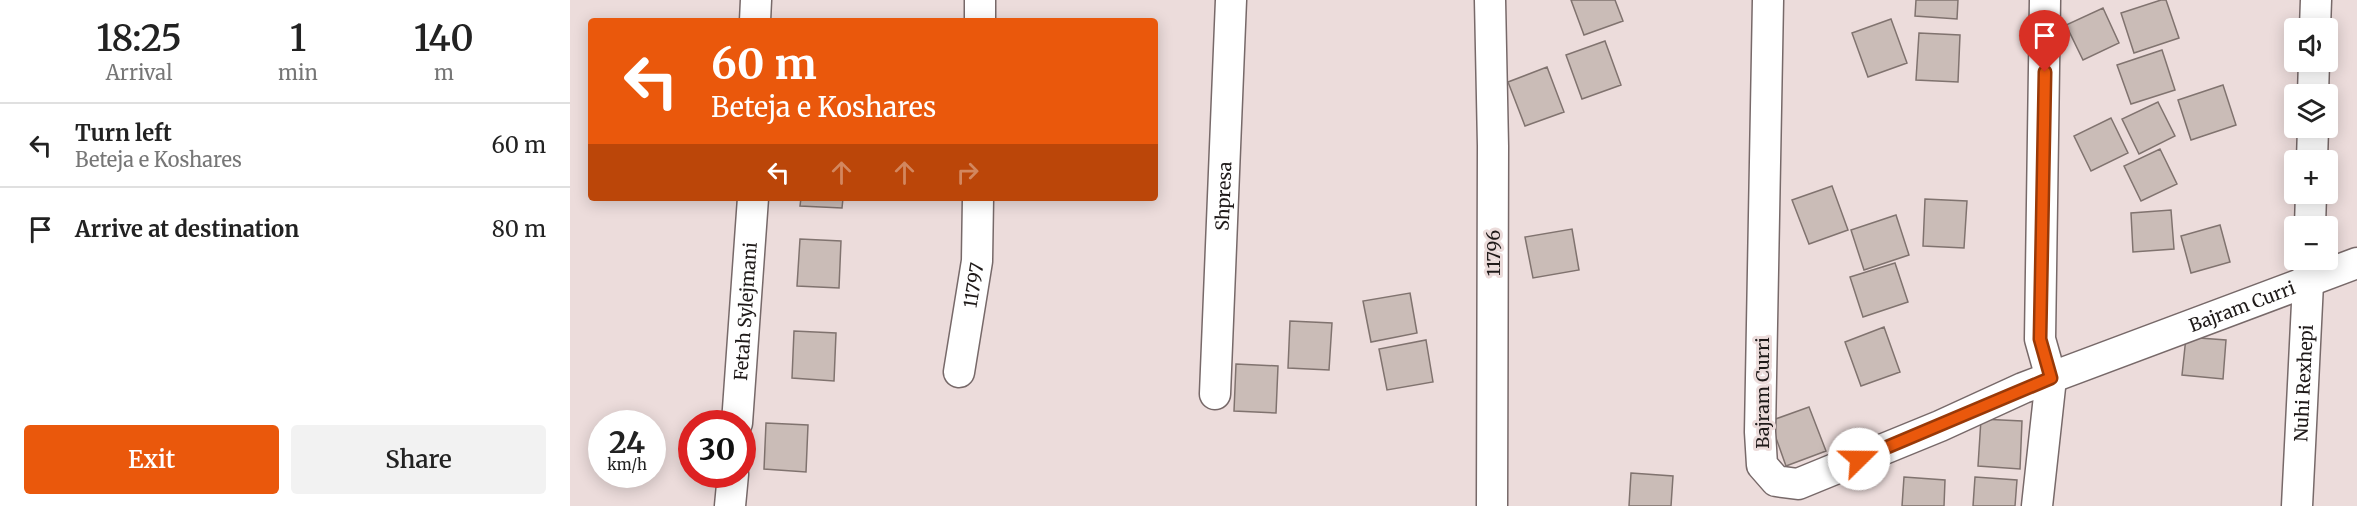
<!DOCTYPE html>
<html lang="en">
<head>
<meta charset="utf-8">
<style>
	:root { --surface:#fff; --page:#f2f2f2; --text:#222; --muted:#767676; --line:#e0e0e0; --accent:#ea580c }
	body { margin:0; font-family:Merriweather,serif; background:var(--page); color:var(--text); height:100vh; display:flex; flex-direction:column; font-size:22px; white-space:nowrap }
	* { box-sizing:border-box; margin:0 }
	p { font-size:20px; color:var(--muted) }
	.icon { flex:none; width:33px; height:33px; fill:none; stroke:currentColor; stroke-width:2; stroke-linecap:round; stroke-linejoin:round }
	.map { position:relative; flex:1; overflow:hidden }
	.panel { display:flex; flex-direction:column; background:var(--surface); width:570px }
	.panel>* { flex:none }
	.hud { position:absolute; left:18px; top:18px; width:570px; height:183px; border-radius:6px; box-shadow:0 3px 15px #0003; background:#ea580c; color:#fff; overflow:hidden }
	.fabs { position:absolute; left:1714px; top:18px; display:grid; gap:12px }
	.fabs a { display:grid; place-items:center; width:54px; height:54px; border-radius:6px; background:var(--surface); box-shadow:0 3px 15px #0003; font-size:30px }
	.speed { position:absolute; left:18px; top:410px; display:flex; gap:12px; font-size:30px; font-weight:700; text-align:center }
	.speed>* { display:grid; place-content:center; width:78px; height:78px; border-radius:50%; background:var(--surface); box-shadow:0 3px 15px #0003; line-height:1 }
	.speed small { font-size:15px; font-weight:400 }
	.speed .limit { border:9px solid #d22; background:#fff; color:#111 }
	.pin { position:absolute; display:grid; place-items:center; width:51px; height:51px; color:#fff; margin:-62px -26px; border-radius:50% 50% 50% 0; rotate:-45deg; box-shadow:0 0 6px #0007 }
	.pin .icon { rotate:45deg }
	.me { position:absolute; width:66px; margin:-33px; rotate:68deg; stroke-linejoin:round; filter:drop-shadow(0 0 4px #0008) }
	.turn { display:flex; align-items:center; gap:21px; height:126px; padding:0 24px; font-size:27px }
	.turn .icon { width:78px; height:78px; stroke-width:2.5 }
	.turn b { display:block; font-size:42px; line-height:51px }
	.lanes { display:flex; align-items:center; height:57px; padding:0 24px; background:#0003; justify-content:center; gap:30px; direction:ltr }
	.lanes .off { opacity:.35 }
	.eta { display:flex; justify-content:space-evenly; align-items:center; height:102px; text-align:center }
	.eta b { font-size:36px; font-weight:600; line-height:42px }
	.action { display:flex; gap:12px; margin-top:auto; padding:12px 24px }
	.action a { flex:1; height:69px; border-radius:6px; background:var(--accent); color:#fff; font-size:24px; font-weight:600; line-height:69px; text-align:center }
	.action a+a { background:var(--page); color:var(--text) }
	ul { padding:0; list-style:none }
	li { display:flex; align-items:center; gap:18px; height:84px; padding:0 24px; border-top:2px solid var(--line) }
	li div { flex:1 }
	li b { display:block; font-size:22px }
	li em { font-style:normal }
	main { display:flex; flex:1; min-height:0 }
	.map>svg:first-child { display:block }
</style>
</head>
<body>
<main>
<section class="panel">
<div class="eta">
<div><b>18:25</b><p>Arrival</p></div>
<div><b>1</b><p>min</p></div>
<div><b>140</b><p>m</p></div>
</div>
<ul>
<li><svg class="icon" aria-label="left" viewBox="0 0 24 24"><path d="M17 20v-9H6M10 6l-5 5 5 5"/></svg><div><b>Turn left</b><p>Beteja e Koshares</p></div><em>60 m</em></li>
<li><svg class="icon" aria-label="arrive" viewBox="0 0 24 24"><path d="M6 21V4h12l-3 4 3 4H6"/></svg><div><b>Arrive at destination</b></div><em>80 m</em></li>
</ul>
<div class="action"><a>Exit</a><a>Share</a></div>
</section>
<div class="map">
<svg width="1787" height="506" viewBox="0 0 1787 506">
	<rect width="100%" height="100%" fill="#ecdcdb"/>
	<!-- building -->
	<path fill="#cabcb7" stroke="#80736f" stroke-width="1.5" d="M 1001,0 L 1045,0 L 1053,21 L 1014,35 Z
		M 1346,0 L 1388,0 L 1387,19 L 1345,16 Z
		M 1591,0 L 1596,0 L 1609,38 L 1564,53 L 1551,13 Z
		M 1533,8 L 1549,43 L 1513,60 L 1496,25 Z
		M 1321,19 L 1337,63 L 1298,77 L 1282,33 Z
		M 1349,33 L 1390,35 L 1388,82 L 1346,80 Z
		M 1035,41 L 1051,85 L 1012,99 L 996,55 Z
		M 1592,50 L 1605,90 L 1561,104 L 1547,65 Z
		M 977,67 L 994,112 L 955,126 L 938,82 Z
		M 1653,85 L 1666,125 L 1621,140 L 1608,100 Z
		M 1588,102 L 1605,136 L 1569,154 L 1552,119 Z
		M 1541,118 L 1558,153 L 1521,171 L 1504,136 Z
		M 1590,149 L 1607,184 L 1571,201 L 1554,166 Z
		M 1262,186 L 1278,230 L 1239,244 L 1222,200 Z
		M 231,198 L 273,198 L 272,208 L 230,206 Z
		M 1355,199 L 1397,201 L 1394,248 L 1353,246 Z
		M 1601,210 L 1604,249 L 1563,252 L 1561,213 Z
		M 1326,215 L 1339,255 L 1294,270 L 1281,230 Z
		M 1650,225 L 1660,262 L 1621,273 L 1611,236 Z
		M 1002,229 L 1009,270 L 963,278 L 955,237 Z
		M 230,239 L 271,241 L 269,288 L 227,286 Z
		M 1325,263 L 1338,302 L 1293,317 L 1280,277 Z
		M 840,293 L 847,333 L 801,342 L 793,301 Z
		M 720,321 L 762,323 L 759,370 L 718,368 Z
		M 1314,327 L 1330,372 L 1291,386 L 1275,342 Z
		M 224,331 L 266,333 L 264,381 L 222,378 Z
		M 1616,337 L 1656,340 L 1653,379 L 1612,375 Z
		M 856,340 L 863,382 L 817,390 L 809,349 Z
		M 666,364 L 708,366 L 706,413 L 664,411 Z
		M 1239,407 L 1256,451 L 1216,466 L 1200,421 Z
		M 1411,419 L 1452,421 L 1450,469 L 1408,466 Z
		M 196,423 L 238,425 L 236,472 L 194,469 Z
		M 1061,473 L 1103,476 L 1101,506 L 1059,506 Z
		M 1334,477 L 1375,480 L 1374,506 L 1332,506 Z
		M 1405,477 L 1447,480 L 1445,506 L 1403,506 Z"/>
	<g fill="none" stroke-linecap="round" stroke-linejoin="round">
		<!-- minor casing -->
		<g stroke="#776969" stroke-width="33">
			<g id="minor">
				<path d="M 920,0 L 923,146 L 922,506"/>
				<path id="s1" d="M 1198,0 L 1190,432 L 1192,465 L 1206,481 L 1228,484 L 1370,426 L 1453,388 L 1787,263"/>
				<path d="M 185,21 L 186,0"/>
				<path d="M 410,21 L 410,0"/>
				<path d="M 1745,28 L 1746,0"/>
				<path d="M 1743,94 L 1744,62"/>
				<path d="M 1742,160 L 1743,128"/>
				<path d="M 1740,226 L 1741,194"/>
				<path id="s2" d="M 389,372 L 407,261 L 408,198"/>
				<path id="s3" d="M 645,394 L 661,0"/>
				<path id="s4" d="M 167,423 L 183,198"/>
				<path d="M 160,506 L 163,474"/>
				<path d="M 1467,506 L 1481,378 L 1470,339 L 1475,0"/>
				<path id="s5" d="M 1727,506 L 1739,263"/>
			</g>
		</g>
		<!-- minor -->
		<use href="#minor" stroke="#fff" stroke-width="30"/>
	</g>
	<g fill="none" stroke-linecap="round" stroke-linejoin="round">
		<!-- route casing -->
		<g stroke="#983908" stroke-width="15">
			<path id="route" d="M 1289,459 L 1481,378 L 1470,339 L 1475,72"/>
		</g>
		<!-- route -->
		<use href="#route" stroke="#ea580c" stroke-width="10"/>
	</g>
	<g text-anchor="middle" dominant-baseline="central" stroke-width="6" stroke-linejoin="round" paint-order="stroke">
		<!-- street labels -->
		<g font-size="18" fill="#1f1a19" stroke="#ecdcdb">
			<text stroke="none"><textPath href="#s3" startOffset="198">Shpresa</textPath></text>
			<text transform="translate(923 253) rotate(-90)">11796</text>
			<text stroke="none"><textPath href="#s2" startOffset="88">11797</textPath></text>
			<text stroke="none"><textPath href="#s1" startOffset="987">Bajram Curri</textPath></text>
			<text stroke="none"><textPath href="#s4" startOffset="112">Fetah Sylejmani</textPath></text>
			<text stroke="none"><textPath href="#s5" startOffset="123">Nuhi Rexhepi</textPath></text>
			<text transform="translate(1192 393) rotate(-90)">Bajram Curri</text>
		</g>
	</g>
</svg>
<div class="fabs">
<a><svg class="icon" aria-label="sound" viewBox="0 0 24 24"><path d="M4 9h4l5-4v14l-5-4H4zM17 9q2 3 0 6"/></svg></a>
<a><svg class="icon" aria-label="layers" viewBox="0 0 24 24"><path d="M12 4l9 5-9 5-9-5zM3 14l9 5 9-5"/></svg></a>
<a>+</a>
<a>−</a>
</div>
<div class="speed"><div>24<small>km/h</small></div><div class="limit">30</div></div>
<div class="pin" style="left:1475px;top:72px;background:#d93025"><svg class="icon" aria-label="arrive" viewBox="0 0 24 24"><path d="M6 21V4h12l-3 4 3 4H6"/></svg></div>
<svg class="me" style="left:1289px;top:459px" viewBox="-20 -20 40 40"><circle r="19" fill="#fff"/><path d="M0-13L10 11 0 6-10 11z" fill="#ea580c"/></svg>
<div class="hud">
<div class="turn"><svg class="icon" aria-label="left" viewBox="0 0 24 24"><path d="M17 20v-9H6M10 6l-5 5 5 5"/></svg><div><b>60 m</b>Beteja e Koshares</div></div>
<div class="lanes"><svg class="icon" aria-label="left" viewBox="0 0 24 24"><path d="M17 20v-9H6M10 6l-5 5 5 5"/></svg><svg class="icon off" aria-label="ahead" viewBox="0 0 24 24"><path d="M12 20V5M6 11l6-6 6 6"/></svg><svg class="icon off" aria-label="ahead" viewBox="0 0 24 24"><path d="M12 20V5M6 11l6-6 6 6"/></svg><svg class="icon off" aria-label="right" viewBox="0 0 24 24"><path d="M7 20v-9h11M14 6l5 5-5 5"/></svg></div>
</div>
</div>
</main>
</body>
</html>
